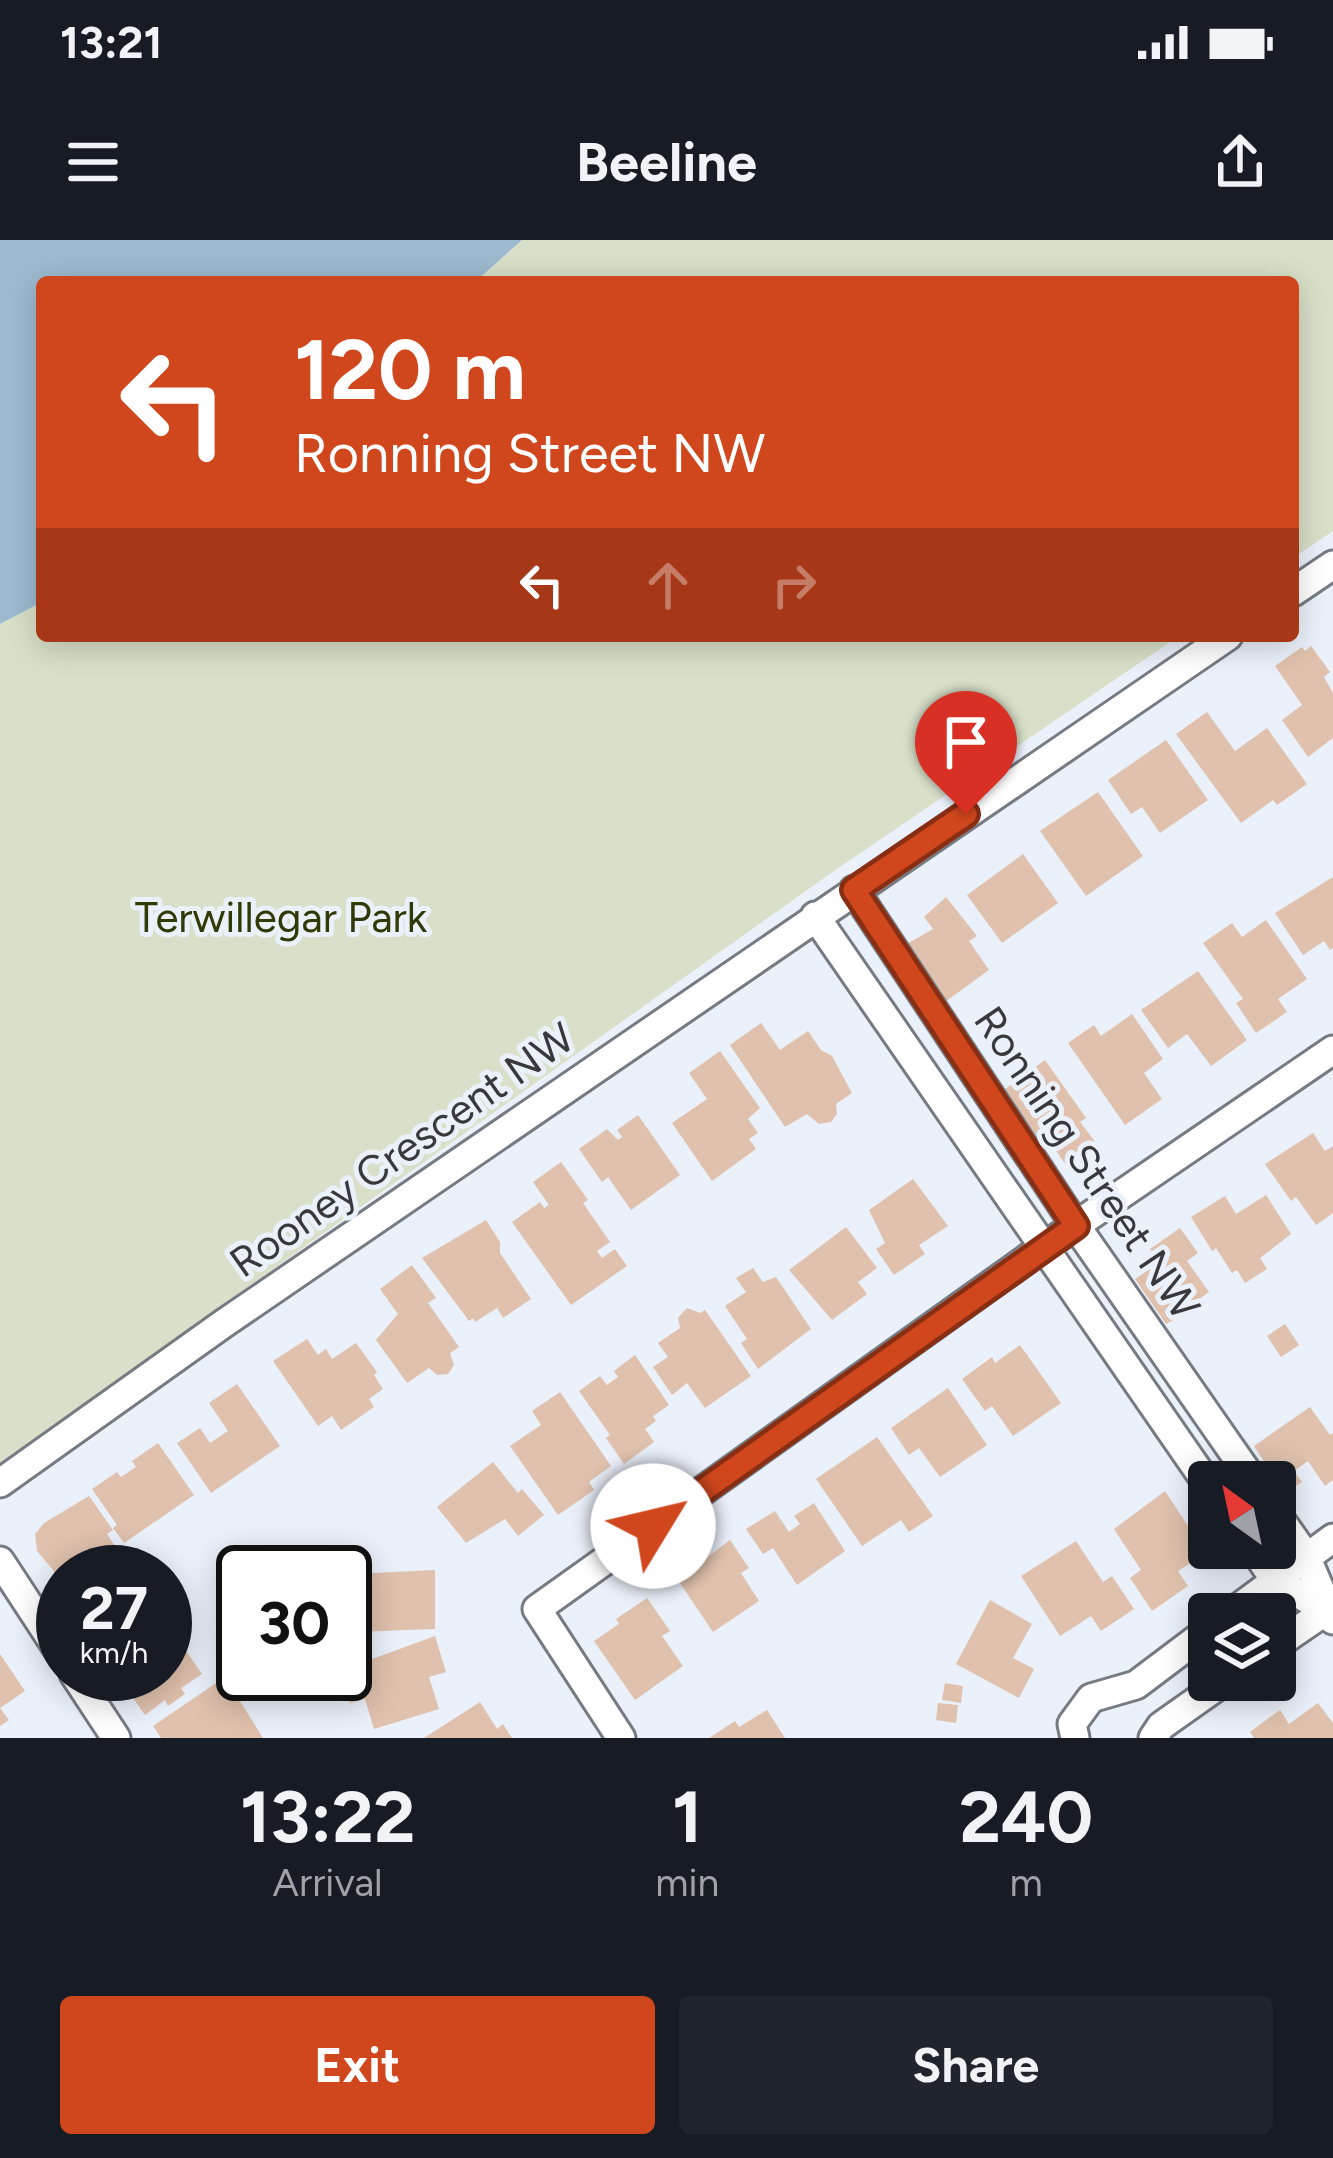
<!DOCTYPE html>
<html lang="en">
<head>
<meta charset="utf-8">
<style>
	:root { --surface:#171b24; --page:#20242c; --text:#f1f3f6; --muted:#9ea1a6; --accent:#d0471d }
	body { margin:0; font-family:Figtree,sans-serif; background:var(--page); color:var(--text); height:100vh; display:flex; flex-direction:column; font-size:45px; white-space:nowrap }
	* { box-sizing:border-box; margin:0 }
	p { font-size:39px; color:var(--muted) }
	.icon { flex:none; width:66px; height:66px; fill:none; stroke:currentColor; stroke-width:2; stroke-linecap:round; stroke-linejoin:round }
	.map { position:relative; height:1498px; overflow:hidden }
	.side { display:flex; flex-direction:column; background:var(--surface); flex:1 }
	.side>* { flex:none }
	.top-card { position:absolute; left:36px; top:36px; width:1263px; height:366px; border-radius:12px; box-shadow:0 6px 30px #0003; background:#d0471d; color:#fff; overflow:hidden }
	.needle { width:78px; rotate:327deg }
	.buttons { position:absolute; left:1188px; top:1221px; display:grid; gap:24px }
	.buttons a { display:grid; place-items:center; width:108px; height:108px; border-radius:12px; background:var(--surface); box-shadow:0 6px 30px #0003; font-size:60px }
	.speed { position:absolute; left:36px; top:1305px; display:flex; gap:24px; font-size:60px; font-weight:700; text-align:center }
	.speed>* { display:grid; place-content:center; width:156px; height:156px; border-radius:50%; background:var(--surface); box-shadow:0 6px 30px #0003; line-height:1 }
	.speed small { font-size:30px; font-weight:400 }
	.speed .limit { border:6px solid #111; border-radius:18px; background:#fff; color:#111 }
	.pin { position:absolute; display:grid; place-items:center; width:102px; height:102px; color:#fff; margin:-123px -51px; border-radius:50% 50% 50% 0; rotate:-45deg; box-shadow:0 0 12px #0007 }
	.pin .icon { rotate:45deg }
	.me { position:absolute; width:132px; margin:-66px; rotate:54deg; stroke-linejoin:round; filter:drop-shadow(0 0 9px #0008) }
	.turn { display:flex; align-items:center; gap:42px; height:252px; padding:0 60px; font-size:54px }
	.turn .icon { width:156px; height:156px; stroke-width:2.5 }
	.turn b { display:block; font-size:84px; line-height:102px }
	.lanes { display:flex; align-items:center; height:114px; padding:0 60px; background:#0003; justify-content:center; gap:60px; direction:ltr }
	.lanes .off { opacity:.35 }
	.eta { display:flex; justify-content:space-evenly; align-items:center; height:204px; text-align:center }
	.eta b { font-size:72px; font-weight:700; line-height:84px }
	.button { display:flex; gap:24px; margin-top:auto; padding:24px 60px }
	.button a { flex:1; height:138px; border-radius:12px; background:var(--accent); color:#fff; font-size:48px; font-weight:700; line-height:138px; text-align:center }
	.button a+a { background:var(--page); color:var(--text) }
	.status { display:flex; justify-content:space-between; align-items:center; height:84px; padding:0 60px; background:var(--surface); direction:ltr }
	.status svg { height:33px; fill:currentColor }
	header { display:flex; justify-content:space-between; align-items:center; height:156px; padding:0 60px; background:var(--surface); font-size:54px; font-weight:700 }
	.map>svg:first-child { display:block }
</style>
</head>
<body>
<div class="status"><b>13:21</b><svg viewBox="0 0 49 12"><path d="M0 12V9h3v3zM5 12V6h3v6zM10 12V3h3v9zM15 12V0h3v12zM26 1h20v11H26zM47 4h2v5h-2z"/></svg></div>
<header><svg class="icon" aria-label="menu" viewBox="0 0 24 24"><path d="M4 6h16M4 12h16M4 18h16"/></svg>Beeline<svg class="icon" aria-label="share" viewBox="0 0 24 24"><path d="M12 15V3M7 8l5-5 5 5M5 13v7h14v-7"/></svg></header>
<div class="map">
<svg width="1333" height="1498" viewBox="0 0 1333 1498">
	<rect width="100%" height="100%" fill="#ebf1fa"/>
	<!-- green -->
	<path fill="#d9e0c9" d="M 522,0 L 1333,0 L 1333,291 L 1293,318 L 1293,42 L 475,42 Z
		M 42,362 L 42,396 L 1179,396 L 834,631 L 0,1223 L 0,384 Z"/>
	<!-- water -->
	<path fill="#9dbacf" d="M 0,0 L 522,0 L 475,42 L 42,42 L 42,362 L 0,384 Z"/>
	<!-- building -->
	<path fill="#dfc1ad" d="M 1311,406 L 1330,432 L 1324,437 L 1333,453 L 1333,498 L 1308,517 L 1282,480 L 1302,465 L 1275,426 L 1302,407 L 1305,411 Z
		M 1207,472 L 1235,511 L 1267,488 L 1307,544 L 1277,565 L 1273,560 L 1241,583 L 1176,494 Z
		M 1166,500 L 1208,560 L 1160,593 L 1142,567 L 1131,574 L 1108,540 Z
		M 1098,552 L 1143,616 L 1086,656 L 1040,591 Z
		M 1023,614 L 1058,663 L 1002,703 L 967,655 Z
		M 1333,637 L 1333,708 L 1330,710 L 1324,701 L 1303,715 L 1275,673 Z
		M 946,657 L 977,696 L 969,701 L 989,730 L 945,762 L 939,753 L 935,756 L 900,708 L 933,689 L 924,677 Z
		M 1266,680 L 1307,739 L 1278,759 L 1287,772 L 1256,793 L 1236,763 L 1243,759 L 1203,703 L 1232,683 L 1242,697 Z
		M 1198,731 L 1247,800 L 1211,826 L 1187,794 L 1168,808 L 1141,770 Z
		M 1132,774 L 1163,819 L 1144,833 L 1162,859 L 1125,885 L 1068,803 L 1094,785 L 1101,796 Z
		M 761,783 L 780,810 L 808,791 L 821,810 L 832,816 L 852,853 L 836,864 L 837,874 L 831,882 L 819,884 L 807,874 L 785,887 L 730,805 Z
		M 720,811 L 760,868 L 748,879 L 758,893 L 749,899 L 756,909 L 712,941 L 672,883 L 707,859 L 689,833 Z
		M 1045,820 L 1086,878 L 1080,882 L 1096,903 L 1066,925 L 1047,898 L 1041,902 L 1004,850 Z
		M 638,875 L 680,935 L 631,970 L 608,937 L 602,942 L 579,909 L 607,889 L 618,900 L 622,897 L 617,890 Z
		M 1313,893 L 1325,911 L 1333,906 L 1333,973 L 1316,985 L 1296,957 L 1291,961 L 1265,924 Z
		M 561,922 L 588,960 L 583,963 L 610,1002 L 597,1011 L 602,1018 L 615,1009 L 627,1026 L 571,1065 L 512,982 L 540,962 L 544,968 L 549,965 L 533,942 Z
		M 913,939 L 948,986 L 919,1005 L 925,1014 L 894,1035 L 876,1009 L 885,1003 L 869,970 Z
		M 1266,955 L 1291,994 L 1260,1018 L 1267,1029 L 1245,1043 L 1237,1030 L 1232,1033 L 1216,1008 L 1212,1011 L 1191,977 L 1225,956 L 1236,974 Z
		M 486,980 L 500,1002 L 500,1013 L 531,1059 L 503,1078 L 497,1068 L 475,1082 L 473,1078 L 469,1081 L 422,1018 Z
		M 846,987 L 877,1028 L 858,1042 L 867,1054 L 832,1080 L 789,1030 Z
		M 1180,988 L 1198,1013 L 1187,1021 L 1209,1052 L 1192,1064 L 1195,1068 L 1166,1084 L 1135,1039 L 1159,1022 L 1150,1009 Z
		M 412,1025 L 436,1058 L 428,1063 L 459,1107 L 450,1113 L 454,1125 L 448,1134 L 437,1135 L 429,1128 L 407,1143 L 376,1100 L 398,1074 L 380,1049 Z
		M 753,1028 L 763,1042 L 776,1037 L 811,1089 L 758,1129 L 741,1103 L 747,1099 L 725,1066 L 746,1052 L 736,1038 Z
		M 687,1068 L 700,1073 L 705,1070 L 751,1136 L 705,1168 L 687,1143 L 672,1155 L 653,1127 L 668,1117 L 658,1103 L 680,1088 L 678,1078 Z
		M 1285,1084 L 1299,1105 L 1281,1117 L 1267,1096 Z
		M 307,1099 L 318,1115 L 326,1109 L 332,1119 L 356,1103 L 377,1132 L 374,1135 L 383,1149 L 369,1159 L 374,1167 L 341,1190 L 332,1176 L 318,1186 L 273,1121 Z
		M 1020,1105 L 1061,1163 L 1013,1196 L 992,1166 L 985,1171 L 962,1139 L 992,1117 L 995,1123 Z
		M 635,1115 L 669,1165 L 653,1176 L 656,1181 L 645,1189 L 654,1202 L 624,1224 L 606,1198 L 610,1195 L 579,1151 L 600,1136 L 607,1145 L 618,1137 L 614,1131 Z
		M 237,1144 L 280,1206 L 211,1253 L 177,1203 L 200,1188 L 210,1203 L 228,1191 L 209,1163 Z
		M 948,1148 L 987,1205 L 940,1237 L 919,1208 L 909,1215 L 891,1188 Z
		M 560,1152 L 611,1226 L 589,1242 L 594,1250 L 558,1275 L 510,1206 L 541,1185 L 532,1171 Z
		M 1310,1167 L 1330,1195 L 1333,1193 L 1333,1240 L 1325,1246 L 1308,1221 L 1294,1231 L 1302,1242 L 1285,1253 L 1254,1206 Z
		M 877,1197 L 933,1276 L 909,1292 L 901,1280 L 862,1306 L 816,1239 Z
		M 158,1203 L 194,1255 L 124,1303 L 113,1288 L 117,1285 L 92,1249 L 117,1232 L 121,1237 L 136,1227 L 132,1221 Z
		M 493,1222 L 518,1253 L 522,1249 L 544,1275 L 518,1296 L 505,1279 L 466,1303 L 437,1267 Z
		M 1165,1251 L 1206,1313 L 1178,1331 L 1188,1346 L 1152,1371 L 1130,1338 L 1141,1330 L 1114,1289 Z
		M 89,1256 L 113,1290 L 107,1294 L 125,1321 L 110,1332 L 63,1332 L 63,1342 L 37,1311 L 35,1294 L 44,1283 Z
		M 814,1263 L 845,1311 L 797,1345 L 773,1308 L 763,1314 L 746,1289 L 775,1271 L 789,1292 L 800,1284 L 794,1276 Z
		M 730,1300 L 749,1328 L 741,1333 L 759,1361 L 713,1392 L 678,1340 Z
		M 1076,1301 L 1103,1342 L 1112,1336 L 1134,1369 L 1101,1391 L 1091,1376 L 1060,1396 L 1021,1336 Z
		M 435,1330 L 435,1389 L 355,1392 L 352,1334 Z
		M 647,1358 L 670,1391 L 662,1396 L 683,1426 L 635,1460 L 594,1401 L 619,1384 L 616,1379 Z
		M 990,1360 L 1032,1384 L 1013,1418 L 1034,1429 L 1019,1458 L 956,1424 Z
		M 175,1395 L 202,1434 L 181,1448 L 185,1454 L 168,1466 L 165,1460 L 145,1475 L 129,1452 L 134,1449 L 124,1434 L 165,1434 L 165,1402 Z
		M 435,1396 L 446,1432 L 429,1437 L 439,1469 L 374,1489 L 365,1459 L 350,1463 L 342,1434 L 345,1429 Z
		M 0,1414 L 25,1451 L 0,1468 L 9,1480 L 0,1486 Z
		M 225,1437 L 263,1498 L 161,1498 L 153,1486 Z
		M 945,1443 L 963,1446 L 961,1463 L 942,1460 Z
		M 480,1462 L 497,1489 L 503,1484 L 512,1498 L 424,1498 Z
		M 938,1463 L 958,1465 L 956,1483 L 936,1480 Z
		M 1318,1463 L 1333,1483 L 1333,1498 L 1254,1498 L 1250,1492 L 1280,1470 L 1289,1484 Z
		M 767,1470 L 785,1498 L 709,1498 L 735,1481 L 739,1487 Z"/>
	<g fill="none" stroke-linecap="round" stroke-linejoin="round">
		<!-- street casing -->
		<g stroke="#767b83" stroke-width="33">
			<path id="street" d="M 1293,352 L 1333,325
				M 854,650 L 1076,986 L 1254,1242
				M 815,676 L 1209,1246
				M 0,1243 L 223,1084 L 1228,396
				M 1275,1272 L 1306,1316 L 1333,1380
				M 1253,1308 L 1275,1340 L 1326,1370
				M 0,1321 L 63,1417
				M 1230,1374 L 1333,1298
				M 1275,1406 L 1333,1366
				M 74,1434 L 116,1498
				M 621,1498 L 537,1369 L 1041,1009 L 1333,810
				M 1075,1498 L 1072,1484 L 1091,1458 L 1136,1445 L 1209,1390
				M 1153,1498 L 1161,1486 L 1226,1440"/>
		</g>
		<!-- street -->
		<use href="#street" stroke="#fff" stroke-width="27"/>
	</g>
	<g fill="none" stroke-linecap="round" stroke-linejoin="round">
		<!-- route casing -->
		<g stroke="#872e13" stroke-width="30">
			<path id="route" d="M 653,1286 L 1076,986 L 854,650 L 966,574"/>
		</g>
		<!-- route -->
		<use href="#route" stroke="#d0471d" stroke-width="21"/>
	</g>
	<g text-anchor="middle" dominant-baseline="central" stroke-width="10" stroke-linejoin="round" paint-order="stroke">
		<!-- park labels -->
		<g font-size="42" fill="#303a05" stroke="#ebf1fa">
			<text x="281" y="677">Terwillegar Park</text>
		</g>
		<!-- street labels -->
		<g font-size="42" fill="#37393d" stroke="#ebf1fa">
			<text transform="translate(402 910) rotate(-35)">Rooney Crescent NW</text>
			<text transform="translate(1087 923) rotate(56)">Ronning Street NW</text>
		</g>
	</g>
</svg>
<div class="buttons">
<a><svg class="needle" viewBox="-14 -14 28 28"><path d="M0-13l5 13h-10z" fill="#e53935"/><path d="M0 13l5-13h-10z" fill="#9ea1a6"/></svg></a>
<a><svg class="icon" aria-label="layers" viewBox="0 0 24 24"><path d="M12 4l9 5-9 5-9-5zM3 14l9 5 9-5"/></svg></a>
</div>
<div class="speed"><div>27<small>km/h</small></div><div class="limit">30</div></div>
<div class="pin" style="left:966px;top:574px;background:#d93025"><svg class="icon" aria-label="arrive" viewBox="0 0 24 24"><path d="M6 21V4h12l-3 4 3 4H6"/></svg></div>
<svg class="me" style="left:653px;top:1286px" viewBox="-20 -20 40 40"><circle r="19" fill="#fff"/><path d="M0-13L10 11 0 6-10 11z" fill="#d0471d"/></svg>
<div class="top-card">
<div class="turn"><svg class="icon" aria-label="left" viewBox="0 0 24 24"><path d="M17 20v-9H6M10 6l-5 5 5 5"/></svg><div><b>120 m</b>Ronning Street NW</div></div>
<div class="lanes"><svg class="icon" aria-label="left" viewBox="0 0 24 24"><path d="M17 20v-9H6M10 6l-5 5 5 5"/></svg><svg class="icon off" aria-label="ahead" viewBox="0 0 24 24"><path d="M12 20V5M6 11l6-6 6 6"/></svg><svg class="icon off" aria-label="right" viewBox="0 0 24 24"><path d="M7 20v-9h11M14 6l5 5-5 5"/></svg></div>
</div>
</div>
<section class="side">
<div class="eta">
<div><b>13:22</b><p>Arrival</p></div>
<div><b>1</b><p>min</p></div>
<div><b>240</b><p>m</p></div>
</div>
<div class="button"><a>Exit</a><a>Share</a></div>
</section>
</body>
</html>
